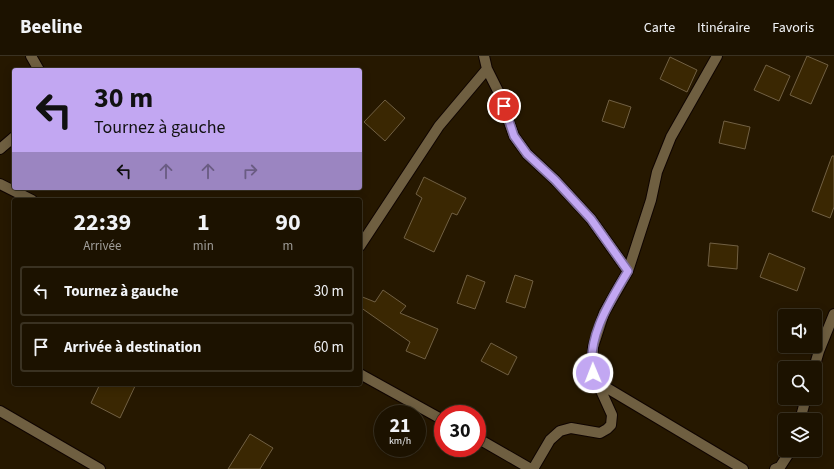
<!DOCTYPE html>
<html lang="fr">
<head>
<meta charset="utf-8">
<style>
	:root { --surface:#1c1200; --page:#251b0a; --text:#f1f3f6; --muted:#a09e99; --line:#3a3222 }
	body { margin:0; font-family:"Source Sans 3",sans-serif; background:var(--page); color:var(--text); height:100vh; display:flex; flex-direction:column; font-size:15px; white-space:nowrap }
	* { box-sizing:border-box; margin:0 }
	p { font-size:13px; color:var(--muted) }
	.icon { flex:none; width:22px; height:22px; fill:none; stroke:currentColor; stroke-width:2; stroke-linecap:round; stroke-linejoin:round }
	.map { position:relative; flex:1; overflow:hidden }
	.sheet { position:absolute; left:12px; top:142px; width:350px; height:188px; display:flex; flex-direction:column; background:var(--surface); border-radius:4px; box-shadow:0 2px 10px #0003,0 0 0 1px var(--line) }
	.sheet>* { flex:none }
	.hud { position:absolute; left:12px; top:12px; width:350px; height:122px; border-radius:4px; box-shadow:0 2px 10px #0003,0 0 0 1px var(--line); background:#c2a7f2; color:#111; overflow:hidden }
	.buttons { position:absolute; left:778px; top:253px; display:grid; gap:8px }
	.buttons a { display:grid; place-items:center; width:44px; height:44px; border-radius:4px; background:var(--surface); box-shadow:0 2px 10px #0003,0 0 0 1px var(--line); font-size:20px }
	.speed { position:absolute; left:374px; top:349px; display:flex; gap:8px; font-size:20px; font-weight:700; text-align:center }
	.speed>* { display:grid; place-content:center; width:52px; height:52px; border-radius:50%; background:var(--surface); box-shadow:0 2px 10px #0003,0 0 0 1px var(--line); line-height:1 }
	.speed small { font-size:10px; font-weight:400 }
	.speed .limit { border:6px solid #d22; background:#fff; color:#111 }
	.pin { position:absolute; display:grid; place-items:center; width:34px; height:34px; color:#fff; margin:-17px; border:2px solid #fff; border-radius:50%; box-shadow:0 1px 4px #0007 }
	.me { position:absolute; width:44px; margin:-22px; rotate:359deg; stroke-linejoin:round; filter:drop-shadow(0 0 3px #0008) }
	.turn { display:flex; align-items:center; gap:14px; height:84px; padding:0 16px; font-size:18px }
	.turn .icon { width:52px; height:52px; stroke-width:2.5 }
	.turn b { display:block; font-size:28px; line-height:34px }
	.lanes { display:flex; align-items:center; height:38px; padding:0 16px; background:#0003; justify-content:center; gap:20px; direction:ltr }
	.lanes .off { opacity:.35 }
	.eta { display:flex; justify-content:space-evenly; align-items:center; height:68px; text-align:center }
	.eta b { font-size:24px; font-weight:700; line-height:28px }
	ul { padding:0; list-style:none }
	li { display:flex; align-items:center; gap:12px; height:50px; margin:0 8px 6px; padding:0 8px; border:2px solid var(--line); border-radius:4px }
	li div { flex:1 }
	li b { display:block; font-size:15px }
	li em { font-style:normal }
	header { display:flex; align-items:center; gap:24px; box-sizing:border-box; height:56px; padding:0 20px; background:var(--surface); border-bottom:1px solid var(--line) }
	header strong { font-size:19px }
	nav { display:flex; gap:22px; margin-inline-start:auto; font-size:14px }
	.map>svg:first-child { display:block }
</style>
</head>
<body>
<header>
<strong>Beeline</strong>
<nav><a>Carte</a><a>Itinéraire</a><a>Favoris</a></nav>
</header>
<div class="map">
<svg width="834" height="413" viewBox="0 0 834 413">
	<rect width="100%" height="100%" fill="#261800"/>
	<!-- building -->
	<path fill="#3a2702" stroke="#716043" d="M 807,0 L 828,9 L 811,48 L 790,39 Z
		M 670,1 L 697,14 L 687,36 L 660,23 Z
		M 766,9 L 790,20 L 779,45 L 754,34 Z
		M 385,44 L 405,62 L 385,85 L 364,66 Z
		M 609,44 L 631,51 L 624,72 L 602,65 Z
		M 724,65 L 750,71 L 745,93 L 719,87 Z
		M 832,100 L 834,100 L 834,151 L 830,162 L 812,155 Z
		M 424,121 L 466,142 L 457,159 L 452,157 L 434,196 L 404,182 L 422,142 L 416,138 Z
		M 710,187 L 738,190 L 737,213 L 708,210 Z
		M 769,197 L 805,212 L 797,235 L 760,221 Z
		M 467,219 L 485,226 L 475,253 L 457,247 Z
		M 515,219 L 533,225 L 525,252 L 506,246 Z
		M 383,234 L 406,250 L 400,257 L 438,273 L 425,303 L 406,295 L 410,286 L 360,251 L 360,240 L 375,246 Z
		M 491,287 L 517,301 L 508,319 L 481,305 Z
		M 100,328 L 136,328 L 120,362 L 91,347 Z
		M 250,378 L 273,392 L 260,413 L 228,413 Z"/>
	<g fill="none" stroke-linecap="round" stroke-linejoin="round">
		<!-- minor casing -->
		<g stroke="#0f0400" stroke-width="12">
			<path id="minor" d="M 31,0 L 39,14
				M 484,0 L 487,13 L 498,35 L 514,80 L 527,98 L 555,124 L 591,163 L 628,215
				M 0,93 L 14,81
				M 0,128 L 32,144
				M 360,190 L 439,70 L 487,13
				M 814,312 L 819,295 L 834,258
				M 360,318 L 443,364
				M 597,326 L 743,413
				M 0,355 L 100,413
				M 800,364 L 806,342
				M 477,382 L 531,413
				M 533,413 L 550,384 L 560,375 L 571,372 L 600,377 L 607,373 L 611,369 L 612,359 L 593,317 L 593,291 L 604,257 L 628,215 L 651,144 L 657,116 L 671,81 L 717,0
				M 775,413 L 780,411 L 791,394"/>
		</g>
		<!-- minor -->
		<use href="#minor" stroke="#6f5f41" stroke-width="10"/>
	</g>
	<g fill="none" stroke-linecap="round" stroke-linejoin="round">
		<!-- route casing -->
		<g stroke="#7e6d9d" stroke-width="10">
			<path id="route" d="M 504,50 L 514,80 L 527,98 L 555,124 L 591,163 L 628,215 C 611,244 586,281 593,317"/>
		</g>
		<!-- route -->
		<use href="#route" stroke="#c2a7f2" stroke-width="7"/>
	</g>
</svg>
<div class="buttons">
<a><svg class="icon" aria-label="sound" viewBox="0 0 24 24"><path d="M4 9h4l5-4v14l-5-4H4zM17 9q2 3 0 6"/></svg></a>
<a><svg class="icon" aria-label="search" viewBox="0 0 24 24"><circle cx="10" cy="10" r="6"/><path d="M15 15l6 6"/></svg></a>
<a><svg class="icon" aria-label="layers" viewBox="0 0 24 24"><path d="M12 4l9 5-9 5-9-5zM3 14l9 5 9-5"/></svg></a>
</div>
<div class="speed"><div>21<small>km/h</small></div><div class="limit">30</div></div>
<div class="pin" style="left:504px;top:50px;background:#d93025"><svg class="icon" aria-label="arrive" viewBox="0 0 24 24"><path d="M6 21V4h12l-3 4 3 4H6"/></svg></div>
<svg class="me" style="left:593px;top:317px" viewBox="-20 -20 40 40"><circle r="17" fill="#c2a7f2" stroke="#fff" stroke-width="3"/><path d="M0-11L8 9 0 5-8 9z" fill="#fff"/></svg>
<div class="hud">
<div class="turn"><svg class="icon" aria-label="left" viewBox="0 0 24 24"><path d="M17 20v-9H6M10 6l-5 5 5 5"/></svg><div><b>30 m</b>Tournez à gauche</div></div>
<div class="lanes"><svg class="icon" aria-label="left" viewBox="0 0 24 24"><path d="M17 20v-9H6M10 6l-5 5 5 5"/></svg><svg class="icon off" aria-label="ahead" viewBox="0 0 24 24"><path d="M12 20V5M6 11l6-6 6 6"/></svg><svg class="icon off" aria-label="ahead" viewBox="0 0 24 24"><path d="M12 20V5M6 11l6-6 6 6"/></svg><svg class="icon off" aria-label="right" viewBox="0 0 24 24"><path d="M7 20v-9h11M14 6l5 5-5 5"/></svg></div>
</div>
<section class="sheet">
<div class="eta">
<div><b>22:39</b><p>Arrivée</p></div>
<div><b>1</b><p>min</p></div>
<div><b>90</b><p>m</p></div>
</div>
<ul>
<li><svg class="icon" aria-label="left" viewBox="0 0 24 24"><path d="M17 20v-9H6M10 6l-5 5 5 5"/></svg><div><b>Tournez à gauche</b></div><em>30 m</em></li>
<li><svg class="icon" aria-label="arrive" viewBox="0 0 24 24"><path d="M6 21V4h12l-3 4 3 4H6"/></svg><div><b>Arrivée à destination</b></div><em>60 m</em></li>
</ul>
</section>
</div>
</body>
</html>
